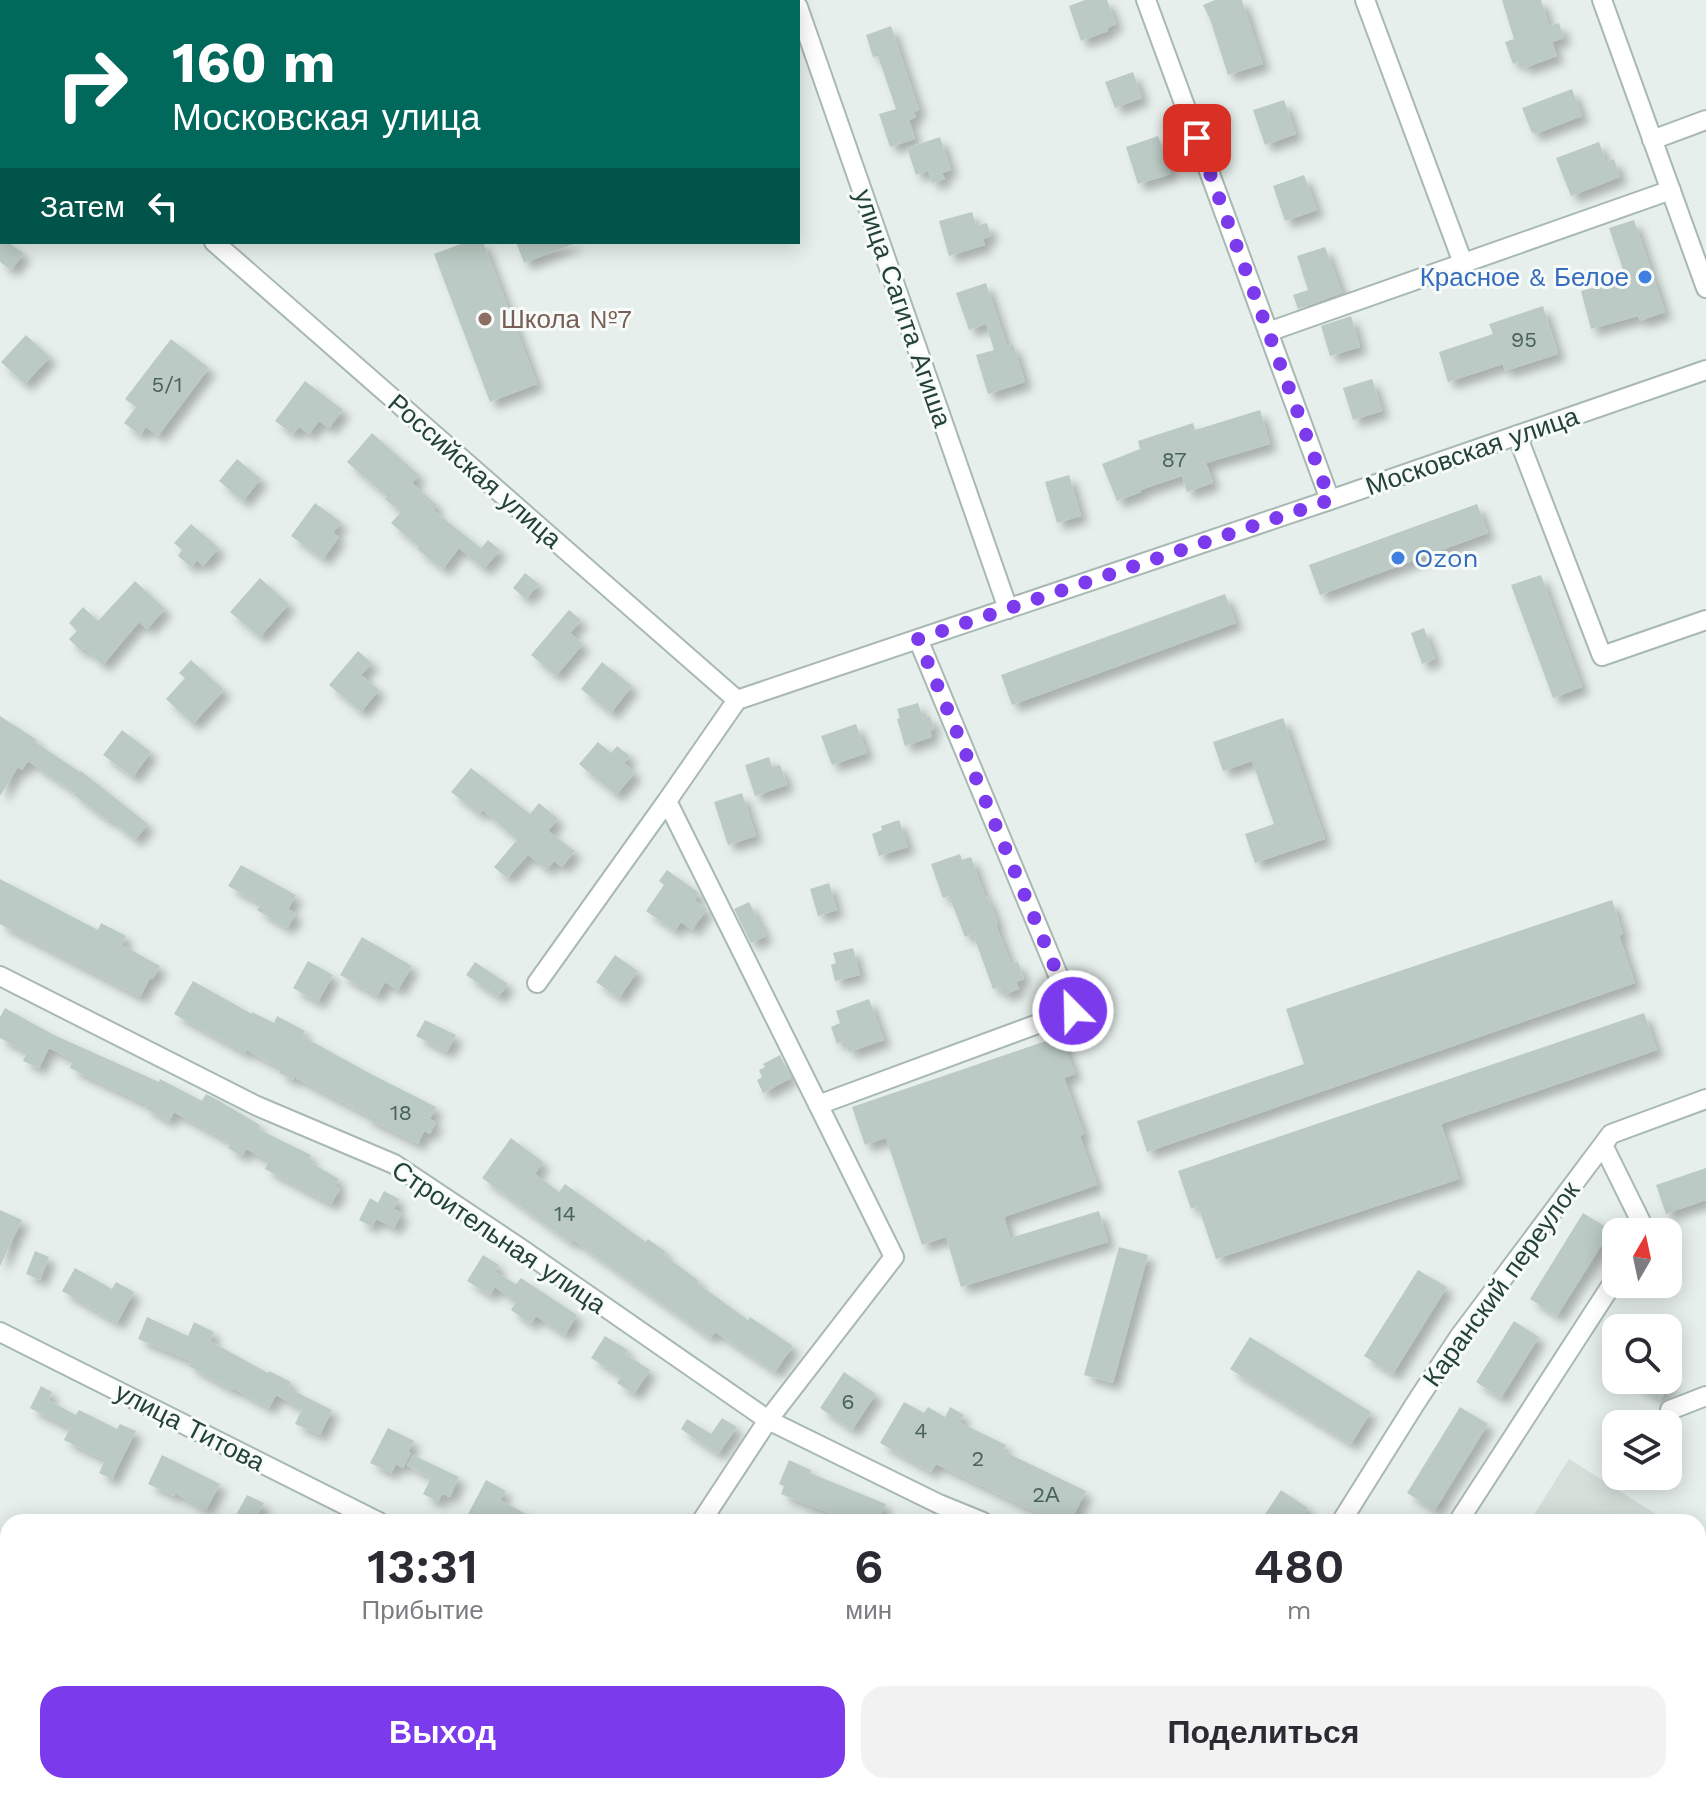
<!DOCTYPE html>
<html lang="ru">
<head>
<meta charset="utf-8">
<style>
	:root { --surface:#fff; --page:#f2f2f3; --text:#2b2b33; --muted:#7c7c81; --accent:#7c3aed }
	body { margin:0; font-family:"Work Sans",sans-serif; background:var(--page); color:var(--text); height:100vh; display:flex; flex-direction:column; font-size:30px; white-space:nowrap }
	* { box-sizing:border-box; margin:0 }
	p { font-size:26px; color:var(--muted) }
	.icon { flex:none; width:44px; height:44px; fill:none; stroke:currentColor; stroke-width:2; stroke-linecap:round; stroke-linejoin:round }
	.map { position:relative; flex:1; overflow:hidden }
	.sheet { position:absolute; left:0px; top:1514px; width:1706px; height:280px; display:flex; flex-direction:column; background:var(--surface); border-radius:24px 24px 0 0; box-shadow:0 4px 20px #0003 }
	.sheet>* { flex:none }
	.hud { position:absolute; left:0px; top:0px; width:800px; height:244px; box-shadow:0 4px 20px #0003; background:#00695c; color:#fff; overflow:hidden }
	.needle { width:52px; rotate:9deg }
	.controls { position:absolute; left:1602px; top:1218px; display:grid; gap:16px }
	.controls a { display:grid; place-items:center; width:80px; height:80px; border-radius:16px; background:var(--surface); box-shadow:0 4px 20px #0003; font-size:40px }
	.pin { position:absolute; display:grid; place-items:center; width:68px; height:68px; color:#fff; margin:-34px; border-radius:16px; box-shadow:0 4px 12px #0006 }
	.me { position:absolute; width:88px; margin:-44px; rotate:337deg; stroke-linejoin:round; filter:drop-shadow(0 0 6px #0008) }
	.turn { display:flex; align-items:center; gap:28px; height:168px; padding:0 40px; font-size:36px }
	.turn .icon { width:104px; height:104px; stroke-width:2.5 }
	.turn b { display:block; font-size:56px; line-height:68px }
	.then { display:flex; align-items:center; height:76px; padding:0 40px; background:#0003; gap:16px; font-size:30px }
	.eta { display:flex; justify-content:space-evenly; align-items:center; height:136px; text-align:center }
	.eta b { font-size:48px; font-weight:600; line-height:56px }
	.button { display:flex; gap:16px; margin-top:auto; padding:16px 40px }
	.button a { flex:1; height:92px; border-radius:24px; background:var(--accent); color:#fff; font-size:32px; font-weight:600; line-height:92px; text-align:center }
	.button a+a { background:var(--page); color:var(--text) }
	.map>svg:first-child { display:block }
</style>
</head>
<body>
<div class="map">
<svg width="1706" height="1794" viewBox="0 0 1706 1794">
	<defs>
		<filter id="shadow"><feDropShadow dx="7" dy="7" stdDeviation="4" flood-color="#0004"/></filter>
	</defs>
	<rect width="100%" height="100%" fill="#e6efeb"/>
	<!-- built -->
	<path fill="#d4dfda" d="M 1569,1459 L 1656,1514 L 1651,1522 L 1539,1522 L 1532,1518 Z"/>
	<!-- building -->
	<path fill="#bbcac4" filter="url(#shadow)" d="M 1085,0 L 1107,0 L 1116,24 L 1107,28 L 1108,31 L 1081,41 L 1069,6 Z
		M 1215,0 L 1242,0 L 1263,64 L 1228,75 L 1210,19 L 1203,5 Z
		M 1502,0 L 1541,0 L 1549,26 L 1559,23 L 1564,38 L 1552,42 L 1557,56 L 1524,68 L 1521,61 L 1513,64 L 1505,42 L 1514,39 Z
		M 891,26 L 919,110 L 914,112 L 916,117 L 909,120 L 915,139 L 890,147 L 879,114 L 896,109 L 878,56 L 873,57 L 866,35 Z
		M 1133,72 L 1142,98 L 1115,108 L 1105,82 Z
		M 1572,89 L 1582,116 L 1535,134 L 1534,132 L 1532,133 L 1522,108 Z
		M 1284,100 L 1296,134 L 1265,145 L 1253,110 Z
		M 1158,136 L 1171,174 L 1138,184 L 1126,147 Z
		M 940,137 L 951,170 L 942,173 L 945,179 L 932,183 L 928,171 L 916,175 L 907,148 Z
		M 1599,142 L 1606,162 L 1614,159 L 1620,177 L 1571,196 L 1556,158 Z
		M 1304,175 L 1317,210 L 1285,221 L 1273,186 Z
		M 972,212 L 976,226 L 987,223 L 991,236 L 983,239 L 985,245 L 949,256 L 939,221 Z
		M 1634,220 L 1665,312 L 1640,321 L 1638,316 L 1591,329 L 1581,291 L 1626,278 L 1609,228 Z
		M 0,236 L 2,237 L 2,242 L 8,242 L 24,254 L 11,270 L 0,262 Z
		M 466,242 L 483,242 L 537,384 L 490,402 L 434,254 Z
		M 516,242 L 576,242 L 576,243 L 524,263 Z
		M 1325,247 L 1342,293 L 1298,309 L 1293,295 L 1308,290 L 1297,256 Z
		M 986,283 L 1007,346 L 1013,344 L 1025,382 L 988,394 L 976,355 L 994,350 L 986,324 L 969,330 L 956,293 Z
		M 1543,306 L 1558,354 L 1505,371 L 1503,364 L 1448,382 L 1439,352 L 1493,334 L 1489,324 Z
		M 1351,316 L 1360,347 L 1330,356 L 1321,326 Z
		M 26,335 L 50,357 L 25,384 L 1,362 Z
		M 171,339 L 209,368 L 158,436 L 146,427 L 140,435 L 124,423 L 136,407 L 125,399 Z
		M 1372,379 L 1382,411 L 1353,420 L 1343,388 Z
		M 305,381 L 343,410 L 329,428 L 319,421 L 309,434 L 299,427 L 293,434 L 275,421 Z
		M 1260,410 L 1270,444 L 1206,463 L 1213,483 L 1187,492 L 1182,476 L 1140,490 L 1141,492 L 1117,501 L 1102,464 L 1140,449 L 1138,441 L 1193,423 L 1195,430 Z
		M 372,433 L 419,475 L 412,483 L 437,505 L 433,510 L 481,548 L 488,540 L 500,550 L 484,569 L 459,548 L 443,569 L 417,549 L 419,547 L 391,523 L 401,512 L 385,499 L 387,497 L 347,462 Z
		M 237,459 L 261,479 L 243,501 L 219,481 Z
		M 1069,475 L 1081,516 L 1057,523 L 1045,482 Z
		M 315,503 L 341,522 L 333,533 L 339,537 L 323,559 L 291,536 Z
		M 1477,504 L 1488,533 L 1320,595 L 1309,565 Z
		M 191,524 L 219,548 L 203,566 L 197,560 L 191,567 L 178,556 L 182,550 L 174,543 Z
		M 525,573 L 539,584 L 526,599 L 513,588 Z
		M 1541,575 L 1582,687 L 1553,698 L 1511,585 Z
		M 260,578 L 289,604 L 260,637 L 230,612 Z
		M 135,581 L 165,609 L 147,629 L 139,622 L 103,665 L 84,648 L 81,651 L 69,639 L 77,631 L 69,623 L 83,607 L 98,621 Z
		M 1225,594 L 1236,623 L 1012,705 L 1001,675 Z
		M 569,610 L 581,620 L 570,633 L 583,644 L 556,676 L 531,655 Z
		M 1424,628 L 1435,659 L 1422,664 L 1411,633 Z
		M 358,651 L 372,663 L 361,675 L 379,690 L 361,712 L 329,685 Z
		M 191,660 L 224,690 L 193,724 L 166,699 L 185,678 L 179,673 Z
		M 602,662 L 632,686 L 611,713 L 581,689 Z
		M 918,703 L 923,718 L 930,716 L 934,729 L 930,730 L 932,737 L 905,746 L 897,719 L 900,718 L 897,709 Z
		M 0,716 L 37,740 L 35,742 L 80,772 L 81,771 L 148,824 L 135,840 L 110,819 L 109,821 L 74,795 L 76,793 L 28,761 L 22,770 L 18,767 L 0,796 Z
		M 1283,718 L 1325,839 L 1255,863 L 1245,834 L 1274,824 L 1252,761 L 1223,771 L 1213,742 Z
		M 856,724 L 867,753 L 832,765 L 821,736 Z
		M 122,730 L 151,752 L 133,777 L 103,755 Z
		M 598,742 L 611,753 L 617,746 L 630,756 L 624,763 L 635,773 L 616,795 L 579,764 Z
		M 769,757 L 772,767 L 780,765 L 787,785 L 755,796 L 745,765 Z
		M 471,768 L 530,814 L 539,803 L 558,819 L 548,831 L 575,851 L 562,867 L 554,861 L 547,869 L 528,855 L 507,878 L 494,867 L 517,840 L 483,810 L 479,814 L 451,792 Z
		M 742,793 L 756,836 L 728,845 L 714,802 Z
		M 899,820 L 908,847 L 879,856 L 872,834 L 882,830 L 881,826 Z
		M 960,854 L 962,860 L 971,857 L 985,897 L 987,896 L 998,924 L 996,925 L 1011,964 L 1018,962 L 1024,979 L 1016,982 L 1019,989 L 1003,995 L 1000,987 L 993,989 L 973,934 L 965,937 L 949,896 L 943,898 L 931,864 Z
		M 241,865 L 296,895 L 288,909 L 296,914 L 287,928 L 257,910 L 261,904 L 228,886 Z
		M 667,870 L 699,893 L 694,900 L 707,909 L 692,930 L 681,922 L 675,931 L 646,911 L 664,885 L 659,881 Z
		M 0,879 L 98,930 L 101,923 L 126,936 L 122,945 L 160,966 L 153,979 L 150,978 L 140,997 L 0,924 Z
		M 829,883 L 837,910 L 818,916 L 810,889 Z
		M 1612,900 L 1623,934 L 1619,935 L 1635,983 L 1147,1152 L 1137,1121 L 1304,1064 L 1286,1009 Z
		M 749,902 L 766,936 L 751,943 L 734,909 Z
		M 362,937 L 412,966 L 398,990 L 385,982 L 377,996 L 340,975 Z
		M 853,948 L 860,975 L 835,981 L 831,965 L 836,963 L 833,953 Z
		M 615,955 L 638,971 L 619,998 L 596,982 Z
		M 308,961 L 333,975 L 318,1002 L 293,988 Z
		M 475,962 L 508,984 L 498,997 L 466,975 Z
		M 193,981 L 252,1014 L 252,1012 L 274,1023 L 277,1016 L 305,1031 L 302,1036 L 369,1073 L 436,1107 L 430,1119 L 436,1122 L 430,1134 L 424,1131 L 418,1144 L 366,1118 L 367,1115 L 294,1077 L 293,1080 L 279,1073 L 281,1068 L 246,1050 L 245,1053 L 174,1014 Z
		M 869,999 L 884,1040 L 849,1052 L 845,1041 L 837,1044 L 831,1027 L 840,1023 L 836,1011 Z
		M 5,1008 L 54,1035 L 159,1082 L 160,1079 L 202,1101 L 206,1094 L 216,1099 L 260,1125 L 258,1129 L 311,1155 L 308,1161 L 339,1179 L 335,1186 L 340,1189 L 331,1204 L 265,1169 L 269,1161 L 246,1149 L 242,1156 L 228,1148 L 231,1143 L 174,1112 L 169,1121 L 145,1108 L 147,1105 L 70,1068 L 73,1060 L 49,1048 L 39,1068 L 23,1061 L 27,1052 L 0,1038 L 0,1017 Z
		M 1644,1013 L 1657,1050 L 1441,1124 L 1459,1179 L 1216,1259 L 1198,1206 L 1191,1209 L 1178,1171 Z
		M 425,1020 L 456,1035 L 447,1052 L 416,1036 Z
		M 1061,1036 L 1075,1074 L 1064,1078 L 1084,1134 L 1080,1136 L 1097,1185 L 1004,1217 L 1010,1238 L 1099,1211 L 1108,1242 L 961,1287 L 946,1237 L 922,1245 L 886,1138 L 865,1145 L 852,1107 Z
		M 780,1055 L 791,1078 L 763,1093 L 757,1080 L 762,1077 L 759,1070 L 765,1067 L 763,1064 Z
		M 511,1138 L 543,1162 L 535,1174 L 559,1192 L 565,1184 L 646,1242 L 648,1239 L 666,1252 L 664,1255 L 699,1281 L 697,1283 L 748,1320 L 750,1317 L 793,1346 L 775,1372 L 715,1332 L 710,1338 L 573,1240 L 571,1243 L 482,1178 Z
		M 1706,1168 L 1706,1200 L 1666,1214 L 1656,1185 Z
		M 384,1191 L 399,1199 L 394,1209 L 402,1213 L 394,1228 L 376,1219 L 372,1227 L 359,1220 L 370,1198 L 378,1203 Z
		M 0,1210 L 22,1220 L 0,1266 Z
		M 1583,1213 L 1611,1230 L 1557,1316 L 1530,1299 Z
		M 1119,1247 L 1148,1255 L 1113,1383 L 1084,1375 Z
		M 35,1251 L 49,1257 L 40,1280 L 26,1274 Z
		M 483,1255 L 499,1265 L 495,1272 L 516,1284 L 521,1278 L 577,1315 L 565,1335 L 536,1316 L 531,1324 L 511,1310 L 516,1302 L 495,1287 L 490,1295 L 467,1281 Z
		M 75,1268 L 112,1289 L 116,1282 L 134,1292 L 117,1323 L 62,1291 Z
		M 1418,1270 L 1447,1287 L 1393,1374 L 1364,1356 Z
		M 147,1317 L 188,1336 L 194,1322 L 214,1332 L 210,1341 L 268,1373 L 269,1371 L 291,1382 L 288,1388 L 332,1410 L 320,1435 L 295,1424 L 302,1409 L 276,1395 L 269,1408 L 233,1388 L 232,1390 L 189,1366 L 191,1361 L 138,1339 Z
		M 1514,1321 L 1539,1337 L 1501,1398 L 1476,1382 Z
		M 605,1336 L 628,1350 L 625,1354 L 650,1370 L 634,1394 L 617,1383 L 621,1376 L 591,1358 Z
		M 1250,1337 L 1371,1412 L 1351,1444 L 1230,1369 Z
		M 844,1372 L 876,1394 L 852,1430 L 820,1408 Z
		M 1629,1380 L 1673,1380 L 1660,1400 Z
		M 41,1386 L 52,1392 L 48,1400 L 76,1415 L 79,1410 L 117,1429 L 120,1424 L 136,1431 L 112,1479 L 99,1473 L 105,1460 L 64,1440 L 70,1428 L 30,1408 Z
		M 904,1402 L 924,1413 L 928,1407 L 945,1417 L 950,1407 L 964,1415 L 959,1422 L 1006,1445 L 1003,1451 L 1086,1491 L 1070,1522 L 1057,1522 L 936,1464 L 931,1472 L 880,1443 Z
		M 1460,1407 L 1488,1424 L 1435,1510 L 1407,1493 Z
		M 722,1418 L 737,1427 L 718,1454 L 681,1429 L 687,1419 L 711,1434 Z
		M 388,1428 L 414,1441 L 408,1452 L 411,1453 L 403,1468 L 396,1464 L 391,1473 L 370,1463 Z
		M 162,1455 L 220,1484 L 206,1510 L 175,1493 L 174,1496 L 148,1484 Z
		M 413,1455 L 459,1477 L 450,1497 L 442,1494 L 438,1502 L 423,1494 L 431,1478 L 407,1465 Z
		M 789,1460 L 811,1470 L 810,1473 L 886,1504 L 877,1522 L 852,1522 L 781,1494 L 784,1486 L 779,1484 Z
		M 486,1480 L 506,1491 L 500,1500 L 541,1522 L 507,1522 L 489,1512 L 483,1522 L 478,1522 L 467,1516 Z
		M 1281,1490 L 1308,1508 L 1299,1522 L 1260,1522 Z
		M 247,1495 L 264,1503 L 254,1522 L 232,1522 Z"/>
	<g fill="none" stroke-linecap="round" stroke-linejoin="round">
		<!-- minor casing -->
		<g stroke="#a8b8b2" stroke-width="22">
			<path id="minor" d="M 1146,0 L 1330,500
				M 1365,0 L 1463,263
				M 1602,0 L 1706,288
				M 60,2 L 66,0
				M 798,7 L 1008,609
				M 0,103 L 2,103
				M 1652,140 L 1706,120
				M 214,242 L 737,700
				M 1268,332 L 1671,190
				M 1517,435 L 1602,656 L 1706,620
				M 737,700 L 1330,500 L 1706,370
				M 0,976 L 257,1106 L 394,1164 L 520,1248 L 768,1420 L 939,1504 L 983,1522
				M 537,983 L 667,801
				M 818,1105 L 1073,1011 L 918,639
				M 1603,1145 L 1646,1232
				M 0,1332 L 379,1522
				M 1670,1410 L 1706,1396
				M 701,1522 L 768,1420 L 894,1257 L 667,801 L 737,700
				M 1341,1522 L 1415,1404 L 1459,1337 L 1611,1134 L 1706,1099
				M 1458,1522 L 1616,1278
				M 0,1614 L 8,1619
				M 300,1786 L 313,1794
				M 836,1786 L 850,1794
				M 1393,1786 L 1404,1794
				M 76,1794 L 78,1786
				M 529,1794 L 534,1786
				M 1068,1794 L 1071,1786
				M 1144,1794 L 1151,1786
				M 1332,1794 L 1341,1786
				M 1686,1794 L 1686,1786"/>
		</g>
		<!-- minor -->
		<use href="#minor" stroke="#fff" stroke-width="18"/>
	</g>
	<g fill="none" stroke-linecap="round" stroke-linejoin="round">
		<!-- route -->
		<path stroke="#7c3aed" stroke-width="14" stroke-dasharray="0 25.2" d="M 1073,1011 L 918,639 L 1330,500 L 1197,138"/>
	</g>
	<!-- markers -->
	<g fill="#3f7fe0" stroke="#f7fbf9" stroke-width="3">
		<circle cx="1645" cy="277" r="8"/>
		<circle cx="1398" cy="558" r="8"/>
	</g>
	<circle fill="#8d6e63" stroke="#f7fbf9" stroke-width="3" cx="485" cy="319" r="8"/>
	<g text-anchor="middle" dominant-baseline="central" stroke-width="6" stroke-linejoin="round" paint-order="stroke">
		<!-- number labels -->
		<g font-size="22" fill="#4a645c">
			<text x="1524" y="339">95</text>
			<text x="167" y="384">5/1</text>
			<text x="1174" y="459">87</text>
			<text x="401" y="1112">18</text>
			<text x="565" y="1213">14</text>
			<text x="848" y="1401">6</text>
			<text x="921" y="1430">4</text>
			<text x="978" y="1458">2</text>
			<text x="1046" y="1494">2А</text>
		</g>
		<!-- shop labels -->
		<g font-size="26" fill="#366cbe" stroke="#f7fbf9" text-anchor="end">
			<text x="1629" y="277">Красное &amp; Белое</text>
			<text x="1414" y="558" text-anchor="start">Ozon</text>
		</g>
		<!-- street labels -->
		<g font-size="26" fill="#24423a" stroke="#f7fbf9">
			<text transform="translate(903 308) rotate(71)">улица Сагита Агиша</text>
			<text transform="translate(1472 451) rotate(-19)">Московская улица</text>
			<text transform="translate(475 471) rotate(41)">Российская улица</text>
			<text transform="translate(499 1237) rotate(34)">Строительная улица</text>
			<text transform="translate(1501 1284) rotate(-54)">Каранский переулок</text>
			<text transform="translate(190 1427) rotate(27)">улица Титова</text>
		</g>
		<!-- education labels -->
		<g font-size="26" fill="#785e54" stroke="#f7fbf9" text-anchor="start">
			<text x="501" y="319">Школа №7</text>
		</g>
	</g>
</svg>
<div class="controls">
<a><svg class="needle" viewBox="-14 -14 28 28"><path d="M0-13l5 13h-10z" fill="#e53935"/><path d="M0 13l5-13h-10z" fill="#7c7c81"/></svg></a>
<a><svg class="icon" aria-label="search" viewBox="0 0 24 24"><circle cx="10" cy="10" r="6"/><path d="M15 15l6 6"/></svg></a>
<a><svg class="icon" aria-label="layers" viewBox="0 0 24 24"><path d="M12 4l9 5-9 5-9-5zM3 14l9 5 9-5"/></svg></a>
</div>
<div class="pin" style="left:1197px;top:138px;background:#d93025"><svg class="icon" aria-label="arrive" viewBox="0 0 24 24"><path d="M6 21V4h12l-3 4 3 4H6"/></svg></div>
<svg class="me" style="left:1073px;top:1011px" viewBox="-20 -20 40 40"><circle r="17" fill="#7c3aed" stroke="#fff" stroke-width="3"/><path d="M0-11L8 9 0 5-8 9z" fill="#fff"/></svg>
<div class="hud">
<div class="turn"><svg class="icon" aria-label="right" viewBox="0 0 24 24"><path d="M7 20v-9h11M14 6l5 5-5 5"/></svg><div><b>160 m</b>Московская улица</div></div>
<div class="then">Затем<svg class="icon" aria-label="left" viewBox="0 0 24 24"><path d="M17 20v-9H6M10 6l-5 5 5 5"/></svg></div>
</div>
<section class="sheet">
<div class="eta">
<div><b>13:31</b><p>Прибытие</p></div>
<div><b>6</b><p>мин</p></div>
<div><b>480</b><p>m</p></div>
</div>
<div class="button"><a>Выход</a><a>Поделиться</a></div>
</section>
</div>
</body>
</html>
